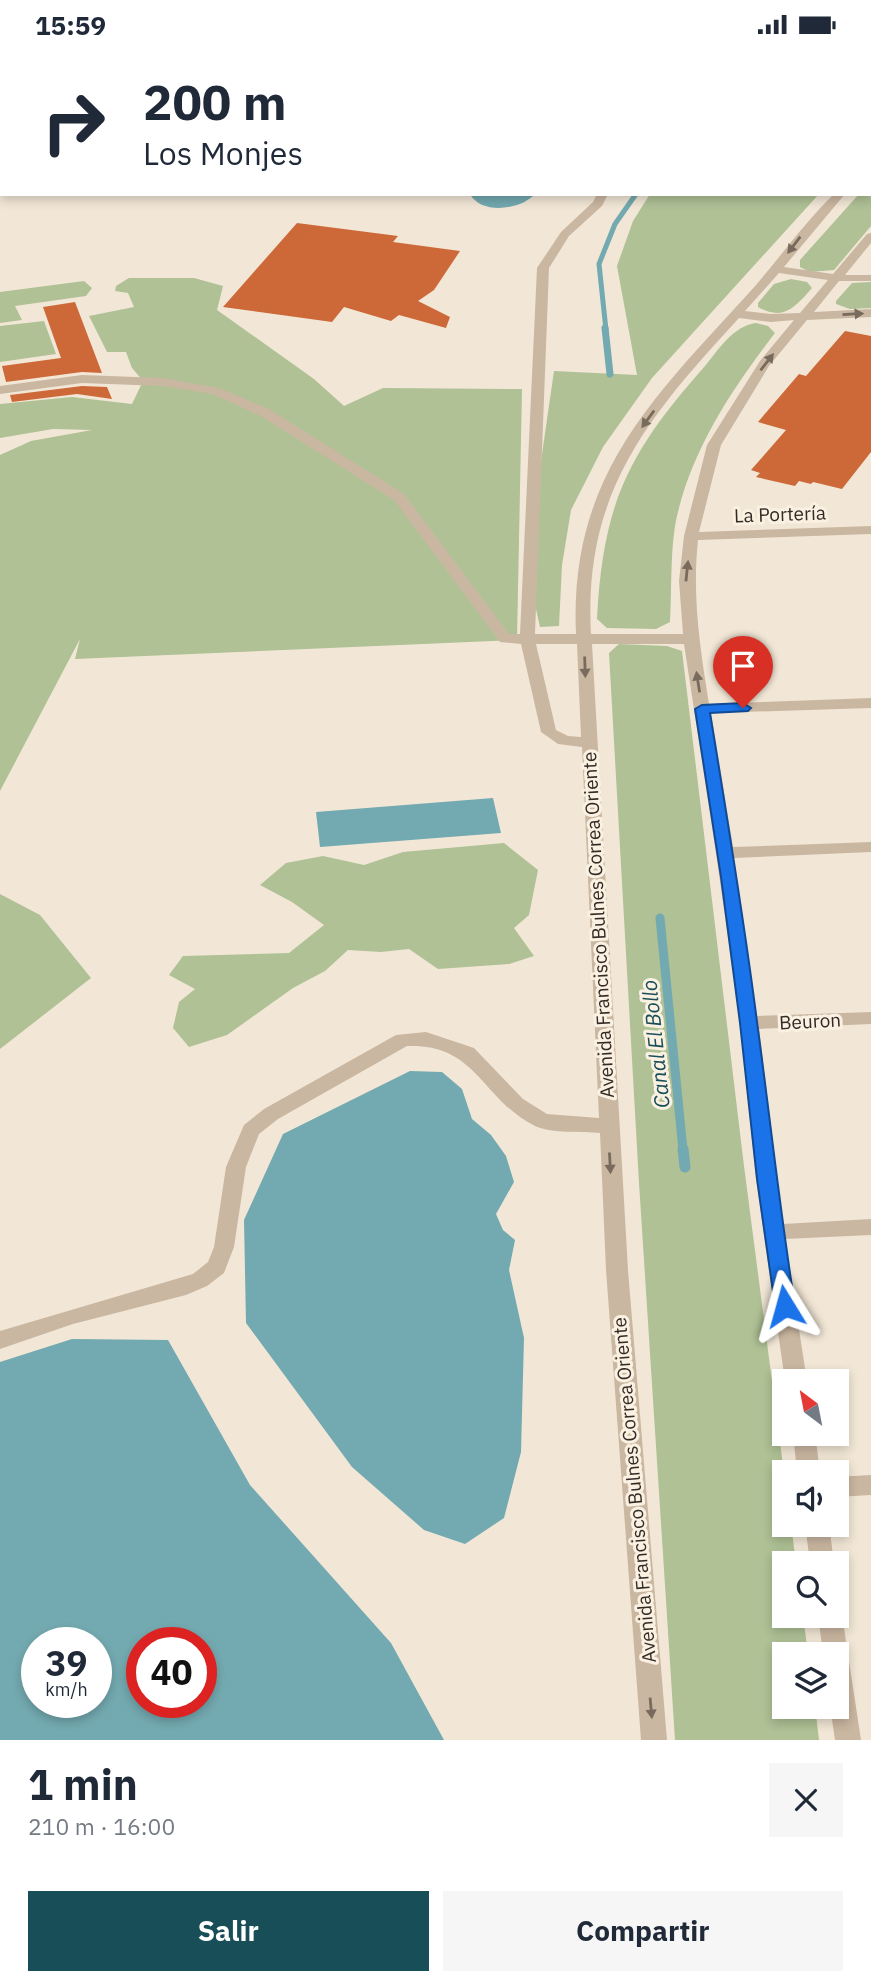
<!DOCTYPE html>
<html lang="es">
<head>
<meta charset="utf-8">
<style>
	:root { --surface:#fff; --page:#f6f6f7; --text:#1f2937; --muted:#747a83; --accent:#184e57 }
	body { margin:0; font-family:"IBM Plex Sans",sans-serif; background:var(--page); color:var(--text); height:100vh; display:flex; flex-direction:column; font-size:26px; white-space:nowrap }
	* { box-sizing:border-box; margin:0 }
	p { font-size:23px; color:var(--muted) }
	.icon { flex:none; width:38px; height:38px; fill:none; stroke:currentColor; stroke-width:2; stroke-linecap:round; stroke-linejoin:round }
	.map { position:relative; height:1691px; overflow:hidden }
	.sheet { display:flex; flex-direction:column; background:var(--surface); flex:1 }
	.sheet>* { flex:none }
	.hud { position:absolute; left:0px; top:0px; width:872px; height:147px; box-shadow:0 4px 10px #0003; background:#fff; color:var(--text); overflow:hidden }
	.needle { width:46px; rotate:328deg }
	.tools { position:absolute; left:772px; top:1320px; display:grid; gap:14px }
	.tools a { display:grid; place-items:center; width:77px; height:77px; border-radius:0px; background:var(--surface); box-shadow:0 4px 10px #0003; font-size:35px }
	.speed { position:absolute; left:21px; top:1578px; display:flex; gap:14px; font-size:35px; font-weight:700; text-align:center }
	.speed>* { display:grid; place-content:center; width:91px; height:91px; border-radius:50%; background:var(--surface); box-shadow:0 4px 10px #0003; line-height:1 }
	.speed small { font-size:18px; font-weight:400 }
	.speed .limit { border:10px solid #d22; background:#fff; color:#111 }
	.pin { position:absolute; display:grid; place-items:center; width:60px; height:60px; color:#fff; margin:-72px -30px; border-radius:50% 50% 50% 0; rotate:-45deg; box-shadow:0 0 7px #0007 }
	.pin .icon { rotate:45deg }
	.me { position:absolute; width:77px; margin:-38px; rotate:352deg; stroke-linejoin:round; filter:drop-shadow(0 0 5px #0008) }
	.turn { display:flex; align-items:center; gap:24px; height:147px; padding:0 28px; font-size:32px }
	.turn .icon { width:91px; height:91px; stroke-width:2.5 }
	.turn b { display:block; font-size:49px; line-height:60px }
	.round { display:grid; place-items:center; flex:none; width:74px; height:74px; border-radius:0px; background:var(--page) }
	.headline { display:flex; align-items:center; justify-content:space-between; height:119px; padding:0 28px }
	h1 { font-size:42px; font-weight:700; line-height:52px }
	.primary-button { display:flex; gap:14px; margin-top:auto; padding:14px 28px }
	.primary-button a { flex:1; height:80px; border-radius:0px; background:var(--accent); color:#fff; font-size:28px; font-weight:700; line-height:80px; text-align:center }
	.primary-button a+a { background:var(--page); color:var(--text) }
	.status { display:flex; justify-content:space-between; align-items:center; height:49px; padding:0 35px; background:var(--surface); direction:ltr }
	.status svg { height:19px; fill:currentColor }
	.map>svg:first-child { display:block }
</style>
</head>
<body>
<div class="status"><b>15:59</b><svg viewBox="0 0 49 12"><path d="M0 12V9h3v3zM5 12V6h3v6zM10 12V3h3v9zM15 12V0h3v12zM26 1h20v11H26zM47 4h2v5h-2z"/></svg></div>
<div class="map">
<svg width="871" height="1691" viewBox="0 0 871 1691">
	<rect width="100%" height="100%" fill="#f2e7d6"/>
	<!-- green -->
	<path fill="#afc195" d="M 0,0 L 255,0 L 265,2 L 2,2 L 2,31 Z
		M 871,134 L 871,177 L 834,221 L 810,223 L 800,218 L 800,211 L 859,145 L 870,145 Z
		M 650,145 L 819,145 L 652,329 L 603,398 L 571,461 L 562,516 L 559,577 L 540,578 L 526,516 L 554,322 L 637,326 L 617,217 L 633,172 Z
		M 129,229 L 194,229 L 223,237 L 217,261 L 314,330 L 344,357 L 383,339 L 522,340 L 517,591 L 75,610 L 80,590 L 0,742 L 0,406 L 31,392 L 92,381 L 53,380 L 0,389 L 0,355 L 72,348 L 132,355 L 143,332 L 132,319 L 126,303 L 107,303 L 89,267 L 134,258 L 128,244 L 115,242 L 116,237 Z
		M 791,230 L 807,233 L 812,239 C 796,257 784,273 758,258 L 758,254 L 774,235 Z
		M 84,232 L 92,239 L 86,247 L 15,257 L 22,271 L 0,274 L 0,243 Z
		M 871,233 L 871,259 L 850,260 L 836,255 L 836,252 L 852,234 Z
		M 44,272 L 56,305 L 0,313 L 0,277 Z
		M 756,274 L 768,277 L 775,284 C 733,339 693,398 677,467 C 670,497 672,541 670,573 L 656,580 L 607,579 L 597,570 C 603,454 628,404 705,317 C 719,300 733,277 756,274 Z
		M 619,595 L 667,597 L 682,602 L 744,1117 L 784,1424 L 784,1475 L 791,1475 L 796,1514 L 784,1514 L 784,1566 L 803,1566 L 808,1605 L 784,1605 L 784,1657 L 815,1657 L 819,1691 L 675,1691 L 639,1134 L 609,604 Z
		M 504,794 L 538,821 L 529,866 L 514,879 L 534,907 L 509,915 L 438,920 L 409,900 L 381,903 L 348,901 L 325,922 L 293,939 L 227,986 L 189,998 L 173,979 L 179,953 L 195,940 L 169,926 L 183,907 L 289,904 L 324,876 L 292,853 L 260,836 L 286,814 L 323,807 L 364,816 L 403,803 Z
		M 0,845 L 40,866 L 91,929 L 0,1000 Z"/>
	<!-- water -->
	<path fill="#73a9b0" fill-rule="evenodd" d="M 470,145 L 535,145 C 521,161 481,166 470,145 Z
		M 493,749 L 501,784 L 320,798 L 316,763 Z
		M 410,1022 L 442,1023 L 462,1040 L 472,1070 L 491,1086 L 506,1107 L 514,1133 L 496,1165 L 503,1181 L 515,1191 L 509,1221 L 524,1289 L 521,1403 L 504,1469 L 465,1495 L 424,1481 L 352,1418 L 246,1274 L 244,1171 L 283,1085 Z
		M 72,1290 L 168,1291 L 250,1436 L 391,1594 L 444,1691 L 0,1691 L 0,1313 ZM 37,1594 L 96,1594 L 96,1654 L 37,1654 ZM 142,1594 L 201,1594 L 201,1654 L 142,1654 Z"/>
	<g fill="none" stroke-linecap="round" stroke-linejoin="round">
		<!-- stream-far3 -->
		<path stroke="#73a9b0" stroke-width="5" d="M 606,281 L 599,215 L 615,175 L 636,145"/>
		<!-- stream-far2 -->
		<path stroke="#73a9b0" stroke-width="7" d="M 605,279 L 610,325"/>
		<!-- stream-far1 -->
		<path stroke="#73a9b0" stroke-width="9" d="M 660,869 L 683,1101"/>
		<!-- stream -->
		<path stroke="#73a9b0" stroke-width="11" d="M 683,1100 L 685,1118"/>
	</g>
	<!-- building -->
	<path fill="#cd6939" d="M 297,174 L 398,187 L 393,193 L 460,202 L 434,241 L 418,252 L 450,268 L 446,279 L 399,266 L 391,272 L 344,258 L 332,273 L 223,258 Z
		M 75,253 L 102,324 L 82,323 L 6,333 L 2,317 L 61,309 L 43,258 Z
		M 845,282 L 871,287 L 871,403 L 842,440 L 813,433 L 811,435 L 799,432 L 795,437 L 756,428 L 760,424 L 751,421 L 786,381 L 758,373 L 799,325 L 806,327 Z
		M 82,337 L 107,338 L 112,350 L 77,345 L 12,353 L 10,346 Z"/>
	<g fill="none" stroke-linecap="round" stroke-linejoin="round">
		<!-- minor -->
		<path fill="#cab7a1" fill-rule="evenodd" d="M 510,0 L 522,0 L 508,2 Z
			M 529,0 L 541,0 L 543,2 L 530,2 Z
			M 653,0 L 663,0 L 651,2 Z
			M 597,145 L 608,145 L 602,157 L 569,187 L 549,219 L 535,585 L 576,585 C 569,430 649,353 747,246 C 777,213 802,176 834,145 L 845,145 L 784,218 L 833,225 L 867,185 L 871,184 L 871,194 L 845,226 L 871,226 L 871,232 L 839,232 L 814,263 L 871,260 L 871,268 L 807,271 L 769,317 L 721,396 L 699,483 L 871,477 L 871,485 L 698,491 C 692,548 700,599 709,655 L 871,649 L 871,659 L 711,664 L 733,798 L 871,793 L 871,803 L 734,809 L 757,967 L 871,963 L 871,975 L 759,980 L 783,1175 L 871,1170 L 871,1186 L 785,1190 L 807,1332 L 785,1332 L 756,1130 L 740,974 L 716,804 L 684,595 L 592,595 L 628,1221 L 667,1691 L 641,1691 L 606,1221 L 600,1084 C 581,1082 553,1085 535,1077 C 482,1051 477,994 407,997 L 278,1070 L 259,1085 L 246,1118 L 234,1198 L 224,1224 L 207,1237 L 186,1246 L 73,1275 L 0,1300 L 0,1282 L 193,1225 L 208,1213 L 214,1198 L 226,1118 L 244,1076 L 264,1060 L 396,986 L 426,983 L 474,999 L 523,1050 L 547,1065 L 599,1069 L 582,698 L 558,695 L 541,683 L 521,595 L 500,593 L 394,451 L 259,366 L 212,345 L 163,337 L 82,334 L 0,345 L 0,337 L 82,326 L 163,329 L 219,339 L 269,360 L 404,445 L 509,585 L 520,585 L 537,219 L 561,183 L 593,153 ZM 779,224 L 828,231 L 800,264 L 771,265 L 745,262 ZM 739,269 L 771,273 L 794,271 L 760,312 L 707,396 L 684,487 L 679,532 L 683,585 L 591,585 C 583,443 648,368 739,269 ZM 536,595 L 577,595 L 581,688 L 568,687 L 556,681 Z
			M 793,1384 L 815,1384 L 820,1423 L 797,1423 Z
			M 871,1426 L 871,1446 L 836,1448 L 836,1428 Z
			M 805,1475 L 829,1475 L 834,1514 L 810,1514 Z
			M 836,1558 L 842,1566 L 861,1691 L 835,1691 L 830,1657 L 836,1657 L 836,1605 L 823,1605 L 818,1566 L 836,1566 Z"/>
	</g>
	<!-- one-way arrows -->
	<defs><path id="oneway-solid" d="M-6-.8H1V-3.2L6.5 0L1 3.2V.8H-6Z" transform="scale(1.75)"/></defs>
	<g fill="#786a5d">
		<use href="#oneway-solid" transform="translate(794 196) rotate(127)"/>
		<use href="#oneway-solid" transform="translate(853 265) rotate(-3)"/>
		<use href="#oneway-solid" transform="translate(767 313) rotate(-52)"/>
		<use href="#oneway-solid" transform="translate(648 370) rotate(126)"/>
		<use href="#oneway-solid" transform="translate(687 522) rotate(-84)"/>
		<use href="#oneway-solid" transform="translate(585 618) rotate(88)"/>
		<use href="#oneway-solid" transform="translate(698 633) rotate(-99)"/>
		<use href="#oneway-solid" transform="translate(610 1114) rotate(87)"/>
		<use href="#oneway-solid" transform="translate(651 1659) rotate(85)"/>
	</g>
	<!-- route -->
	<path fill="#1a73e8" stroke="#114b97" stroke-width="2" d="M 743,654 L 751,659 L 748,662 L 710,664 C 727,767 744,870 757,973 C 770,1068 780,1163 795,1257 L 792,1263 L 785,1265 L 778,1263 L 775,1257 L 757,1130 L 740,974 L 721,828 L 695,660 L 702,656 Z"/>
	<g text-anchor="middle" dominant-baseline="central" stroke-width="6" stroke-linejoin="round" paint-order="stroke">
		<!-- street labels -->
		<g font-size="19" fill="#342b25" stroke="#faf1e2">
			<text transform="translate(780 465) rotate(-2)">La Portería</text>
			<text transform="translate(598 876) rotate(-93)">Avenida Francisco Bulnes Correa Oriente</text>
			<text transform="translate(810 972) rotate(-3)">Beuron</text>
			<text transform="translate(634 1441) rotate(-95)">Avenida Francisco Bulnes Correa Oriente</text>
		</g>
		<!-- water labels -->
		<g font-size="21" font-style="italic" fill="#184e57" stroke="#faf1e2">
			<text transform="translate(655 995) rotate(-96)">Canal El Bollo</text>
		</g>
	</g>
</svg>
<div class="tools">
<a><svg class="needle" viewBox="-14 -14 28 28"><path d="M0-13l5 13h-10z" fill="#e53935"/><path d="M0 13l5-13h-10z" fill="#747a83"/></svg></a>
<a><svg class="icon" aria-label="sound" viewBox="0 0 24 24"><path d="M4 9h4l5-4v14l-5-4H4zM17 9q2 3 0 6"/></svg></a>
<a><svg class="icon" aria-label="search" viewBox="0 0 24 24"><circle cx="10" cy="10" r="6"/><path d="M15 15l6 6"/></svg></a>
<a><svg class="icon" aria-label="layers" viewBox="0 0 24 24"><path d="M12 4l9 5-9 5-9-5zM3 14l9 5 9-5"/></svg></a>
</div>
<div class="speed"><div>39<small>km/h</small></div><div class="limit">40</div></div>
<div class="pin" style="left:743px;top:659px;background:#d93025"><svg class="icon" aria-label="arrive" viewBox="0 0 24 24"><path d="M6 21V4h12l-3 4 3 4H6"/></svg></div>
<svg class="me" style="left:785px;top:1257px" viewBox="-20 -20 40 40"><path d="M0-17L14 15 0 8-14 15z" fill="#1a73e8" stroke="#fff" stroke-width="4"/></svg>
<div class="hud">
<div class="turn"><svg class="icon" aria-label="right" viewBox="0 0 24 24"><path d="M7 20v-9h11M14 6l5 5-5 5"/></svg><div><b>200 m</b>Los Monjes</div></div>
</div>
</div>
<section class="sheet">
<div class="headline"><div><h1>1 min</h1><p>210 m · 16:00</p></div><a class="round"><svg class="icon" aria-label="close" viewBox="0 0 24 24"><path d="M6 6l12 12M18 6L6 18"/></svg></a></div>
<div class="primary-button"><a>Salir</a><a>Compartir</a></div>
</section>
</body>
</html>
